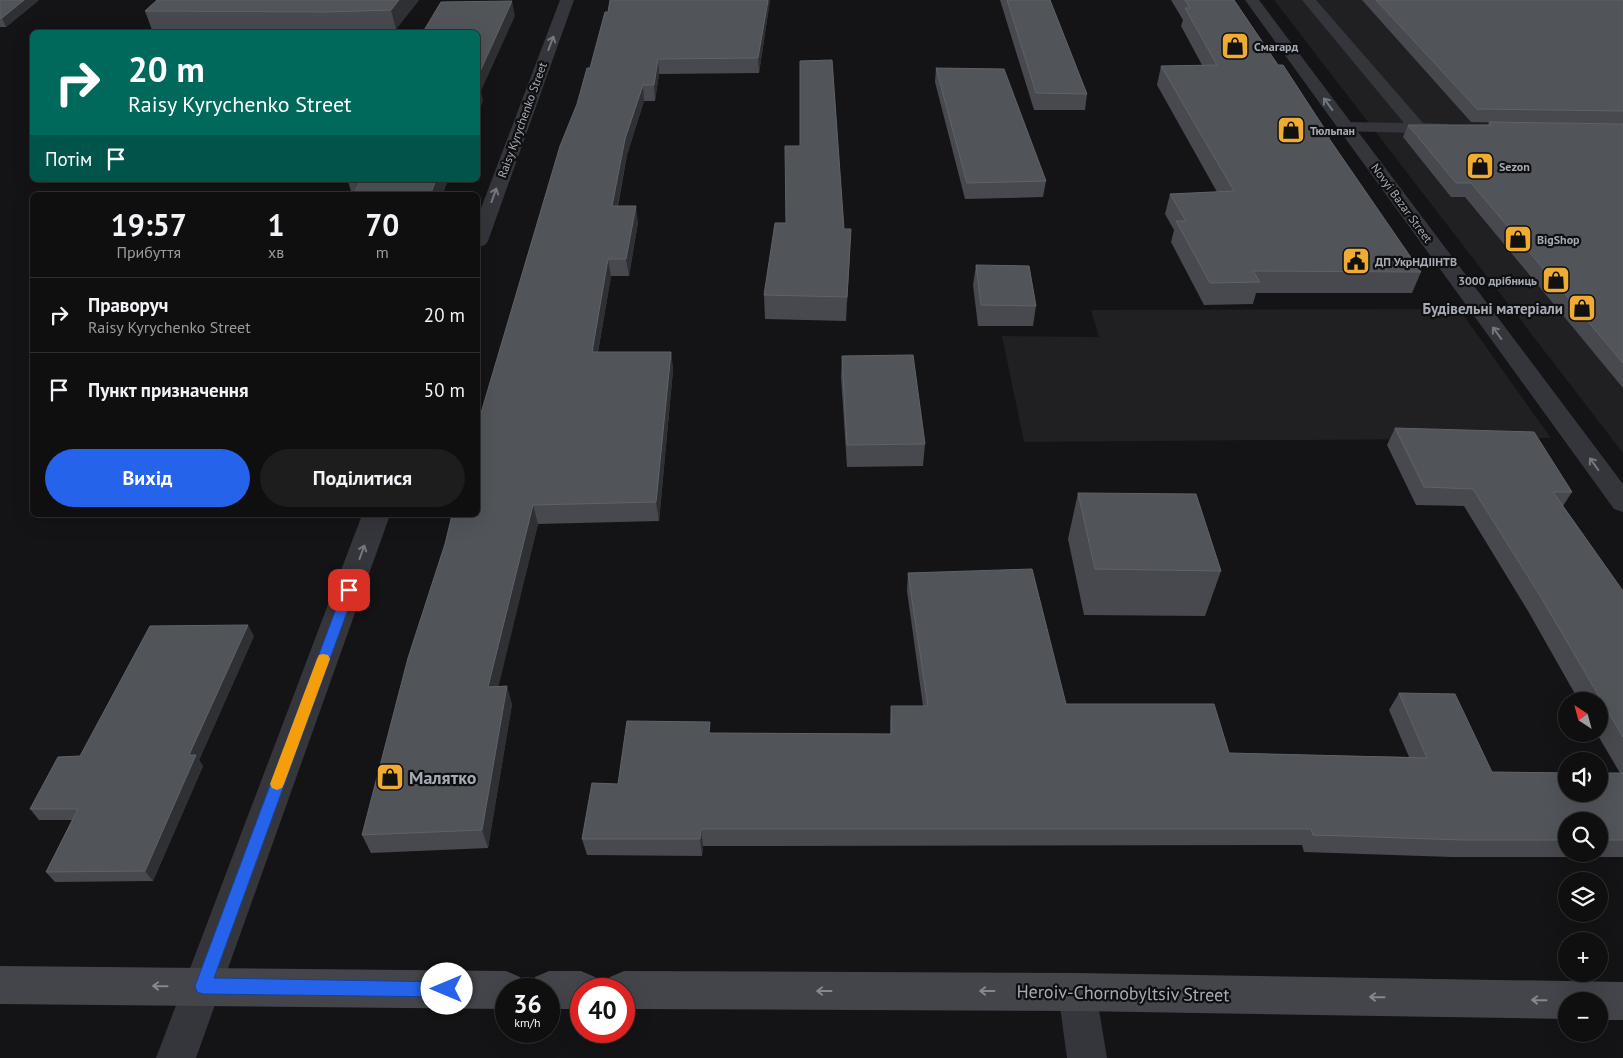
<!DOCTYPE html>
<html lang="uk">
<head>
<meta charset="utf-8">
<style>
	:root { --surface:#0f0f10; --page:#1d1d1e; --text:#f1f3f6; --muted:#9b9c9f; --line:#2f2f30; --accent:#2563eb }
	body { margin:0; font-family:"PT Sans",sans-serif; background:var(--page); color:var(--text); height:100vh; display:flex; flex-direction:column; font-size:19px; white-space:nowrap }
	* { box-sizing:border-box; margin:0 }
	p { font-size:16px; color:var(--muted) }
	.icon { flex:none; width:28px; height:28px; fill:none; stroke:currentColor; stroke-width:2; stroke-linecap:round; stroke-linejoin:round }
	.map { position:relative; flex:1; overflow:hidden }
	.drawer { position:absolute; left:30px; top:192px; width:450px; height:325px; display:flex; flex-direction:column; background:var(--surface); border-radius:8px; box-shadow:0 5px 20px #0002,0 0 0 1px var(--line) }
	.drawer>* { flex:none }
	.hud { position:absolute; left:30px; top:30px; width:450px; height:152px; border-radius:8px; box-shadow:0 5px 20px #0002,0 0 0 1px var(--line); background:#00695c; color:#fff; overflow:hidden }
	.needle { width:32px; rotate:324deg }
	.buttons { position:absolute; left:1558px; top:692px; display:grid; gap:10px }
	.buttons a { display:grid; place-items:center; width:50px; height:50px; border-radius:50%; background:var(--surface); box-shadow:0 5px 20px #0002,0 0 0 1px var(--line); font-size:25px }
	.speed { position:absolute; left:495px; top:978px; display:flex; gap:10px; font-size:25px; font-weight:700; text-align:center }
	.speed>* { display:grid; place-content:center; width:65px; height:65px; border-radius:50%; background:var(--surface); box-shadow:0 5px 20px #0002,0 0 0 1px var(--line); line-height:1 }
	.speed small { font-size:12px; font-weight:400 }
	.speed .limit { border:8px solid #d22; background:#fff; color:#111 }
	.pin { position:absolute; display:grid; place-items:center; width:42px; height:42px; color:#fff; margin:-21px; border-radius:10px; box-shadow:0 2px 8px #0006 }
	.me { position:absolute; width:55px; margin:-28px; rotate:270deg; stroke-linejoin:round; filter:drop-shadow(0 0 4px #0008) }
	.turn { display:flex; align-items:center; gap:18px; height:105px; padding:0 15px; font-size:22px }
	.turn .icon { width:65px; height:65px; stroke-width:2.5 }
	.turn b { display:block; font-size:35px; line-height:42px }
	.then { display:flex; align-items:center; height:48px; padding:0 15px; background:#0003; gap:10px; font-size:19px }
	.eta { display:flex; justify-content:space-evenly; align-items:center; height:85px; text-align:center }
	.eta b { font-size:30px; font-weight:700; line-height:35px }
	.action { display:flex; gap:10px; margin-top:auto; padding:10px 15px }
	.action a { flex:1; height:58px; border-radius:30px; background:var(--accent); color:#fff; font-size:20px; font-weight:700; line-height:58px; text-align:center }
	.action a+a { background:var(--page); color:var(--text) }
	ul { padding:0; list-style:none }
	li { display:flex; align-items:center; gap:15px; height:75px; padding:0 15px; border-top:1px solid var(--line) }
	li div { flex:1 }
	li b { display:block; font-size:19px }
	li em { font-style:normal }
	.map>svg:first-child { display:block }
</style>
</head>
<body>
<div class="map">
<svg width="1623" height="1058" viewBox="0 0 1623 1058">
	<rect width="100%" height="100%" fill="#141416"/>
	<!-- built -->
	<path fill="#202023" d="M 1274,0 L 1623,0 L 1623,453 Z
		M 1459,309 L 1551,438 L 1024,442 L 1002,336 L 1099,337 L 1091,310 Z"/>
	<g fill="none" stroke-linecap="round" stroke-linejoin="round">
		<!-- lane -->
		<path fill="#35363b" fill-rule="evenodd" d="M 1302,0 L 1316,0 L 1423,123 L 1448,124 L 1450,128 L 1448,132 L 1418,133 L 1339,131 L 1337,127 L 1339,123 L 1345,122 L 1404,123 Z"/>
		<!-- street -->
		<path fill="#35363b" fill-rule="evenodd" d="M 560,0 L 574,0 L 488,241 L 485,245 L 478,247 L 478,216 Z
			M 1245,0 L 1259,0 L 1623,484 L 1623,512 L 1614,509 Z
			M 362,515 L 390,515 L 196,1058 L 156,1058 Z
			M 1077,973 L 1091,979 L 1096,992 L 1107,1058 L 1067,1058 L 1058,992 L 1063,979 Z"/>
		<!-- secondary -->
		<path fill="#43454b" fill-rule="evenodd" d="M 0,966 L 506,971 L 520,977 L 525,989 L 506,989 L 506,1009 L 0,1004 Z
			M 549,971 L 581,971 L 595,977 L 600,989 L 581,989 L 581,1009 L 549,1009 L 549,989 L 530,989 L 535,977 Z
			M 624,971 L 1077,973 L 1623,982 L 1623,1020 L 1599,1020 L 1599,1001 L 1566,1001 L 1566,1019 L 1077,1011 L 624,1009 L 624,989 L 605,989 L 610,977 Z"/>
	</g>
	<!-- wall -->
	<path fill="#47494e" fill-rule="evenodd" d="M 0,0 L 39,0 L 6,27 L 0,27 Z
		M 157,0 L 419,0 L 396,29 L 331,31 L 152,30 L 145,11 Z
		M 770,0 L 759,73 L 659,74 L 655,101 L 644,101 L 627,155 L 618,206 L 638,222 L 629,276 L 611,276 L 598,352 L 671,352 L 673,370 L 659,521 L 538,524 L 498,686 L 512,704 L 488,848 L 371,853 L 362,835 L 445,544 L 577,104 L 590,68 Z
		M 1000,0 L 1050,0 L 1087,94 L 1085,110 L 1034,110 Z
		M 1171,0 L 1234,0 L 1278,65 L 1330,137 L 1329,140 L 1421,272 L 1412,293 L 1256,293 L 1253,304 L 1204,305 L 1171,242 L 1174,230 L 1165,214 L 1170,194 L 1217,192 L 1157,85 L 1161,66 L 1202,65 L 1181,26 L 1183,20 Z
		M 1362,0 L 1623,0 L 1623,124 L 1471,122 Z
		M 936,68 L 1046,181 L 1043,197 L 965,199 L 935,82 Z
		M 1489,122 L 1623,124 L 1623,388 L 1465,197 L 1451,197 L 1403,137 L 1408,125 L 1488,125 Z
		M 349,180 L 448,180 L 442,195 L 352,195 L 348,181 Z
		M 844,229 L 850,253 L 846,321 L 765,319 L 764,295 Z
		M 976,265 L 1036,306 L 1033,326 L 978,326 L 973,285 Z
		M 842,356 L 925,444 L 923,466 L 847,467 L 841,377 Z
		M 1395,428 L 1572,492 L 1563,506 L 1623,591 L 1623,857 L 1452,857 L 1304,852 L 1302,845 L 703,846 L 702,856 L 587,855 L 582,839 L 618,784 L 711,733 L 890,734 L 890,723 L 891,706 L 923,706 L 907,591 L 908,573 L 1066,704 L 1229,753 L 1409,757 L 1389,710 L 1399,693 L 1492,772 L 1620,773 L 1597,734 L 1599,734 L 1599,701 L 1579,701 L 1528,611 L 1464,506 L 1416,505 L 1387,445 ZM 1566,821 L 1599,821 L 1599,854 L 1566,854 Z
		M 1078,493 L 1221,571 L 1205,616 L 1084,615 L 1068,539 Z
		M 254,636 L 199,760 L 203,766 L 153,881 L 55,882 L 46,872 L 72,820 L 39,820 L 30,809 L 80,756 Z"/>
	<!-- shaded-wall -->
	<path fill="#2e3033" d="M 24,0 L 39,0 L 6,27 L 2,18 Z
		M 399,0 L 419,0 L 396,29 L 391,10 Z
		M 768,0 L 770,0 L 759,73 L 758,58 Z
		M 512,1 L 515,16 L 481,91 L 483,101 L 478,114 L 478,76 Z
		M 658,59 L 659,74 L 655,101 L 654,85 Z
		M 643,85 L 644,101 L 627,155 L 614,223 L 612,206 L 625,139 Z
		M 436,180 L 448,180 L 442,195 L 430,195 Z
		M 636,206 L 638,222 L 629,276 L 626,259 Z
		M 851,229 L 850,253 L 846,321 L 847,297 Z
		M 608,259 L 611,276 L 595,370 L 592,352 Z
		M 671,352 L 673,370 L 659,521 L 656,502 Z
		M 533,505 L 538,524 L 494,705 L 488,687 Z
		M 248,625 L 254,636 L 199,760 L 203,766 L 153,881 L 145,871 L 189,755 Z
		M 507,686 L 512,704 L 488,848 L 482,830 Z
		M 701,829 L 703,846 L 702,856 L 700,839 Z"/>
	<!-- building -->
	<path fill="#515459" stroke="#5f6268" d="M 0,0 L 24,0 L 2,18 L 0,18 Z
		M 157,0 L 399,0 L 391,10 L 325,12 L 145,11 Z
		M 610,0 L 768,0 L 758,58 L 658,59 L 654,85 L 643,85 L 625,139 L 612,206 L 636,206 L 626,259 L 608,259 L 592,352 L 671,352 L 656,502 L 533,505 L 488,687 L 507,686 L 482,830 L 362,835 L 408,658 L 445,544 L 452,515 L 478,515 L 478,423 L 560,146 L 577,104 L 587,68 L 590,68 L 605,12 L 608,12 Z
		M 1007,0 L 1050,0 L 1087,94 L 1036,93 Z
		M 1185,0 L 1234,0 L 1278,65 L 1283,65 L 1330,137 L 1328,137 L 1421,272 L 1253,271 L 1260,282 L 1210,283 L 1176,221 L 1186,221 L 1170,194 L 1234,191 L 1161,66 L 1217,65 L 1185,8 L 1190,8 Z
		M 1376,0 L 1623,0 L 1623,111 L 1477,109 Z
		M 512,1 L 478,76 L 478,32 L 423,32 L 441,2 Z
		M 832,60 L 844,229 L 851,229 L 847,297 L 764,295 L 775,223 L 786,223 L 785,146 L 800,146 L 800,61 Z
		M 936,68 L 1004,69 L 1046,181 L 967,183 Z
		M 1489,122 L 1623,124 L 1623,363 L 1471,183 L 1456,183 L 1408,125 L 1491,125 Z
		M 349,180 L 436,180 L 430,195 L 353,195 L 361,181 L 348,181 Z
		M 976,265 L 1029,266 L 1036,306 L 981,305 Z
		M 913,355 L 925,444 L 847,445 L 842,356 Z
		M 1395,428 L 1534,432 L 1572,492 L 1553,492 L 1623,591 L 1623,737 L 1539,594 L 1473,489 L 1424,487 Z
		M 1078,493 L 1196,494 L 1221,571 L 1095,569 Z
		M 1032,569 L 1066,704 L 1214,704 L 1229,753 L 1427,758 L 1399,693 L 1455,694 L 1492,772 L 1566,773 L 1566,794 L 1599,794 L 1599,773 L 1623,773 L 1623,840 L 1599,840 L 1599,821 L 1566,821 L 1566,840 L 1464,840 L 1313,835 L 1311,829 L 701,829 L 700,839 L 582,839 L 592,783 L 618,784 L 627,721 L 710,722 L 709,733 L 892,734 L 891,706 L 928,706 L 908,573 Z
		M 248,625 L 189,755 L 196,755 L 145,871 L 46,872 L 78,809 L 30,809 L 58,757 L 80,756 L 150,626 Z"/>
	<!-- one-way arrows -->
	<defs><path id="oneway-shaft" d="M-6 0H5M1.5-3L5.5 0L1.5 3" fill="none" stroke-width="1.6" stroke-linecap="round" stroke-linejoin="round" transform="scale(1.25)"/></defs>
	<g stroke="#73777f">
		<use href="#oneway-shaft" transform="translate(551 43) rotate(-69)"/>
		<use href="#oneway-shaft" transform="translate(1328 104) rotate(-126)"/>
		<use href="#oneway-shaft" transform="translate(494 195) rotate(-70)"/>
		<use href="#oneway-shaft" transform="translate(1497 333) rotate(-126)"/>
		<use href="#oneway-shaft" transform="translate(1594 464) rotate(-126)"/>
		<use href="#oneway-shaft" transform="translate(362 552) rotate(-70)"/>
	</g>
	<g stroke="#838891">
		<use href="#oneway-shaft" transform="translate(160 986) rotate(-179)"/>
		<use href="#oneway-shaft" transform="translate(824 991) rotate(-180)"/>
		<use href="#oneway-shaft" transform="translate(987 991) rotate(-180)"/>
		<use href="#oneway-shaft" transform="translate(1377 997) rotate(-179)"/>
		<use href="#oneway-shaft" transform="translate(1539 1000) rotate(-179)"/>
	</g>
	<!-- route -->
	<path fill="#2563eb" stroke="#184099" d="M 349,585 L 355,590 L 214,978 L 447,982 L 453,984 L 455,989 L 453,995 L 447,997 L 203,994 L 197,992 L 195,986 L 343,590 Z"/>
	<!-- slow -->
	<path fill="#f59e0b" d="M 323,654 L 328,655 L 330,659 L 284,784 L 282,788 L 277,790 L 272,788 L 270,784 L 317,659 L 319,655 Z"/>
	<!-- icons -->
	<defs>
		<g id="shop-square" transform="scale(1.4375)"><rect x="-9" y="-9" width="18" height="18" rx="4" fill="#f0ab33" stroke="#0f0f11"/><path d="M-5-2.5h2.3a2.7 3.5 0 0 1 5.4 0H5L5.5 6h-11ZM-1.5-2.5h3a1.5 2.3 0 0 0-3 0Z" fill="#111"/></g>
		<g id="civic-square" transform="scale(1.4375)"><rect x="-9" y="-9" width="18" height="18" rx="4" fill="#f0ab33" stroke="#0f0f11"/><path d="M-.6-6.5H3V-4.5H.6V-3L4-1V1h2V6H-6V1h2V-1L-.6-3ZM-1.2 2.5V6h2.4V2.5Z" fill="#111"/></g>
	</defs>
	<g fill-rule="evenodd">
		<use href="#shop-square" x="1235" y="46"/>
		<use href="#shop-square" x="1291" y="130"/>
		<use href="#shop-square" x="1480" y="166"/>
		<use href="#shop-square" x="1518" y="239"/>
		<use href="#civic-square" x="1356" y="261"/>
		<use href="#shop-square" x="1556" y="280"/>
		<use href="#shop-square" x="1582" y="308"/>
		<use href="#shop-square" x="390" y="777"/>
	</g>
	<g text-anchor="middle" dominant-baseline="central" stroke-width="4.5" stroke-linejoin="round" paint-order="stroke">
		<!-- far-poi labels -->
		<g font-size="12" font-weight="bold" fill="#a6acb6" stroke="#0f0f11" text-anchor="start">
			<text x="1254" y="46">Смагард</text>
			<text x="1310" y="130">Тюльпан</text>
			<text x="1499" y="166">Sezon</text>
			<text x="1537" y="239">BigShop</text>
			<text x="1375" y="261">ДП УкрНДІІНТВ</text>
			<text x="1537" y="280" text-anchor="end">3000 дрібниць</text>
		</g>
		<!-- far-street labels -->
		<g font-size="12" fill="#a6acb6" stroke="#0f0f11">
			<text transform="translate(522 120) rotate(-70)">Raisy Kyrychenko Street</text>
			<text transform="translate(1402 203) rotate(54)">Novyi Bazar Street</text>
		</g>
		<!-- poi labels -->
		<g font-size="15" font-weight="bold" fill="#a6acb6" stroke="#0f0f11" text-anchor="end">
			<text x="1563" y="308">Будівельні матеріали</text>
		</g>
		<!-- near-poi labels -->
		<g font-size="18" font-weight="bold" fill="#a6acb6" stroke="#0f0f11" text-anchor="start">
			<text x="409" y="777">Малятко</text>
		</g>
		<!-- near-street labels -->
		<g font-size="18" fill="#a6acb6" stroke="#0f0f11">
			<text transform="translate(1123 993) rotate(1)">Heroiv-Chornobyltsiv Street</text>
		</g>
	</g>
</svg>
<div class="buttons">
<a><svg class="needle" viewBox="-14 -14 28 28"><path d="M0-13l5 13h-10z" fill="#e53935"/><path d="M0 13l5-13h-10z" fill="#9b9c9f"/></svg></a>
<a><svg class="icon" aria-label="sound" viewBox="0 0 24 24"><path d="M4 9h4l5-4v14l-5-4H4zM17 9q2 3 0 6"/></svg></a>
<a><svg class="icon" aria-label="search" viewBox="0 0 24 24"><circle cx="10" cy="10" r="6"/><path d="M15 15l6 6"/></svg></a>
<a><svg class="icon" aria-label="layers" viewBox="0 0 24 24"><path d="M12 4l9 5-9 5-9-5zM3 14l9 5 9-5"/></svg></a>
<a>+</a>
<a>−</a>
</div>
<div class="speed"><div>36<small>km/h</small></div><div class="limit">40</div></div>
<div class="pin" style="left:349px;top:590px;background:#d93025"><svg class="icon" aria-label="arrive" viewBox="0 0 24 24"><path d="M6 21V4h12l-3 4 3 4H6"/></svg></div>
<svg class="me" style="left:447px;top:989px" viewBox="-20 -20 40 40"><circle r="19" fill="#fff"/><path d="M0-13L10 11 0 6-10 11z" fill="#2563eb"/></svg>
<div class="hud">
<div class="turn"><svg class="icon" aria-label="right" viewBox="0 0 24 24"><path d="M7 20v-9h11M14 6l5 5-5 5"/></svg><div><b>20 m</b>Raisy Kyrychenko Street</div></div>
<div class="then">Потім<svg class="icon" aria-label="arrive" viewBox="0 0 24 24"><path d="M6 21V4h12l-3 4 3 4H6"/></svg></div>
</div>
<section class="drawer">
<div class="eta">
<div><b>19:57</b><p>Прибуття</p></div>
<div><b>1</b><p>хв</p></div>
<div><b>70</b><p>m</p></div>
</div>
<ul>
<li><svg class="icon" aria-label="right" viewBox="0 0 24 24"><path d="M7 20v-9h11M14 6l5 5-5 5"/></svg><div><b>Праворуч</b><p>Raisy Kyrychenko Street</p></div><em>20 m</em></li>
<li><svg class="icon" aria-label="arrive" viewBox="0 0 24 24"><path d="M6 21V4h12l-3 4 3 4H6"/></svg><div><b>Пункт призначення</b></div><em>50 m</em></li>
</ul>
<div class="action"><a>Вихід</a><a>Поділитися</a></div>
</section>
</div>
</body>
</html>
